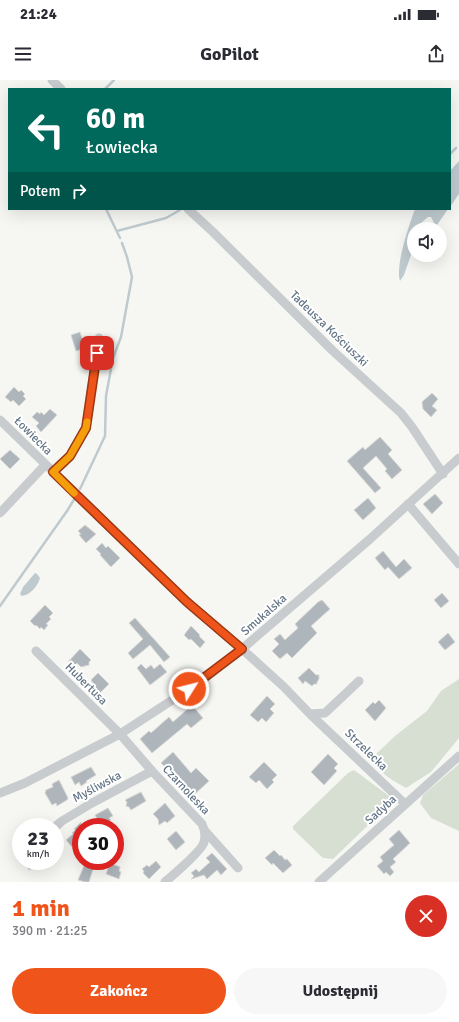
<!DOCTYPE html>
<html lang="pl">
<head>
<meta charset="utf-8">
<style>
	:root { --surface:#fff; --page:#f7f7f7; --text:#2b2b33; --muted:#7c7c81; --accent:#ef541a }
	body { margin:0; font-family:Signika,sans-serif; background:var(--page); color:var(--text); height:100vh; display:flex; flex-direction:column; font-size:15px; white-space:nowrap }
	* { box-sizing:border-box; margin:0 }
	p { font-size:13px; color:var(--muted) }
	.icon { flex:none; width:22px; height:22px; fill:none; stroke:currentColor; stroke-width:2; stroke-linecap:round; stroke-linejoin:round }
	.map { position:relative; height:802px; overflow:hidden }
	.details { display:flex; flex-direction:column; background:var(--surface); flex:1 }
	.details>* { flex:none }
	.guide { position:absolute; left:8px; top:8px; width:443px; height:122px; border-radius:0px; box-shadow:0 4px 16px #0002; background:#00695c; color:#fff; overflow:hidden }
	.controls { position:absolute; left:407px; top:142px; display:grid; gap:8px }
	.controls a { display:grid; place-items:center; width:40px; height:40px; border-radius:50%; background:var(--surface); box-shadow:0 4px 16px #0002; font-size:20px }
	.speed { position:absolute; left:12px; top:738px; display:flex; gap:8px; font-size:20px; font-weight:700; text-align:center }
	.speed>* { display:grid; place-content:center; width:52px; height:52px; border-radius:50%; background:var(--surface); box-shadow:0 4px 16px #0002; line-height:1 }
	.speed small { font-size:10px; font-weight:400 }
	.speed .limit { border:6px solid #d22; background:#fff; color:#111 }
	.pin { position:absolute; display:grid; place-items:center; width:34px; height:34px; color:#fff; margin:-17px; border-radius:8px; box-shadow:0 2px 6px #0006 }
	.me { position:absolute; width:44px; margin:-22px; rotate:54deg; stroke-linejoin:round; filter:drop-shadow(0 0 3px #0008) }
	.turn { display:flex; align-items:center; gap:14px; height:84px; padding:0 12px; font-size:18px }
	.turn .icon { width:52px; height:52px; stroke-width:2.5 }
	.turn b { display:block; font-size:28px; line-height:34px }
	.then { display:flex; align-items:center; height:38px; padding:0 12px; background:#0003; gap:8px; font-size:15px }
	.round { display:grid; place-items:center; flex:none; width:42px; height:42px; border-radius:21px; background:var(--page) }
	.overview { display:flex; align-items:center; justify-content:space-between; height:68px; padding:0 12px }
	h1 { font-size:24px; font-weight:800; line-height:30px; color:var(--accent) }
	.cta { display:flex; gap:8px; margin-top:auto; padding:8px 12px }
	.cta a { flex:1; height:46px; border-radius:24px; background:var(--accent); color:#fff; font-size:16px; font-weight:800; line-height:46px; text-align:center }
	.cta a+a { background:var(--page); color:var(--text) }
	.status { display:flex; justify-content:space-between; align-items:center; height:28px; padding:0 20px; background:var(--surface); direction:ltr }
	.status svg { height:11px; fill:currentColor }
	header { display:flex; justify-content:space-between; align-items:center; height:52px; padding:0 12px; background:var(--surface); font-size:18px; font-weight:800 }
	.map>svg:first-child { display:block }
</style>
</head>
<body>
<div class="status"><b>21:24</b><svg viewBox="0 0 49 12"><path d="M0 12V9h3v3zM5 12V6h3v6zM10 12V3h3v9zM15 12V0h3v12zM26 1h20v11H26zM47 4h2v5h-2z"/></svg></div>
<header><svg class="icon" aria-label="menu" viewBox="0 0 24 24"><path d="M4 6h16M4 12h16M4 18h16"/></svg>GoPilot<svg class="icon" aria-label="share" viewBox="0 0 24 24"><path d="M12 15V3M7 8l5-5 5 5M5 13v7h14v-7"/></svg></header>
<div class="map">
<svg width="459" height="802" viewBox="0 0 459 802">
	<rect width="100%" height="100%" fill="#f6f7f3"/>
	<!-- green -->
	<path fill="#d7dfd3" d="M 459,599 L 459,658 L 431,692 L 406,708 C 395,702 375,691 373,677 L 395,656 L 427,631 L 441,611 Z
		M 459,684 L 459,751 L 431,738 L 420,723 L 423,715 Z
		M 354,690 L 389,716 L 391,723 L 333,779 L 323,778 L 293,749 L 293,746 L 348,693 Z"/>
	<!-- water -->
	<path fill="#bfcacf" d="M 459,81 L 459,114 L 450,127 L 450,91 Z
		M 415,129 L 448,129 L 437,145 L 434,143 L 431,137 L 428,137 L 421,143 L 419,149 L 414,149 L 414,166 L 404,195 L 400,201 C 395,186 409,145 415,129 Z
		M 35,493 L 37,494 L 40,498 C 38,506 30,515 22,516 L 20,514 L 23,507 Z"/>
	<g fill="none" stroke-linecap="round" stroke-linejoin="round">
		<!-- stream -->
		<path stroke="#bfcacf" stroke-width="2.5" d="M 105,9 L 114,0
			M 450,74 L 456,68
			M 106,129 L 120,158
			M 117,151 L 166,138 L 180,130
			M 80,409 L 105,356 L 106,316 L 113,278 L 121,257 L 132,197 L 127,177 L 122,163
			M 0,526 L 67,431 L 75,418"/>
	</g>
	<!-- building -->
	<path fill="#aeb5bb" stroke="#d8d8d5" d="M 80,252 L 85,268 L 76,271 L 71,255 Z
		M 14,307 L 19,312 L 21,310 L 25,314 L 23,316 L 26,319 L 19,326 L 13,320 L 11,322 L 5,317 Z
		M 432,313 L 438,319 L 432,326 L 437,330 L 431,337 L 423,329 L 422,322 Z
		M 50,329 L 57,335 L 41,352 L 36,346 L 39,343 L 32,337 L 37,332 L 40,334 L 41,332 L 44,335 Z
		M 380,357 L 392,370 L 388,374 L 402,390 L 392,399 L 385,391 L 387,389 L 376,376 L 363,388 L 381,408 L 375,413 L 347,381 L 363,367 L 365,370 Z
		M 10,370 L 20,379 L 10,389 L 0,379 Z
		M 435,414 L 443,423 L 432,434 L 423,424 Z
		M 368,418 L 376,428 L 363,440 L 354,430 Z
		M 85,445 L 96,454 L 86,463 L 79,455 L 81,454 L 78,451 Z
		M 102,463 L 106,468 L 108,466 L 120,478 L 111,487 L 100,475 L 101,474 L 96,469 Z
		M 383,471 L 396,487 L 404,479 L 412,488 L 399,499 L 388,487 L 385,490 L 375,478 Z
		M 442,513 L 449,521 L 441,528 L 434,520 Z
		M 322,520 L 330,529 L 311,546 L 317,553 L 292,578 L 287,573 L 280,579 L 272,571 L 279,564 L 274,559 L 280,554 L 285,560 L 298,548 L 295,544 L 318,522 Z
		M 45,525 L 53,533 L 49,537 L 51,539 L 46,544 L 48,545 L 44,550 L 41,547 L 40,549 L 36,545 L 35,546 L 30,541 Z
		M 135,538 L 170,577 L 164,582 L 150,565 L 133,579 L 128,573 L 143,559 L 129,543 Z
		M 191,546 L 200,555 L 199,556 L 205,562 L 200,568 L 191,559 L 189,560 L 184,555 Z
		M 448,553 L 455,562 L 445,570 L 438,562 Z
		M 80,569 L 91,580 L 89,582 L 89,585 L 81,587 L 77,583 L 73,587 L 68,582 Z
		M 141,584 L 146,589 L 151,585 L 154,589 L 160,584 L 167,592 L 150,605 L 137,588 Z
		M 309,588 L 316,595 L 319,595 L 319,599 L 317,602 L 317,604 L 314,604 L 312,606 L 305,601 L 303,604 L 298,598 Z
		M 98,593 L 109,604 L 99,614 L 93,608 L 95,606 L 91,600 Z
		M 267,616 L 275,624 L 270,629 L 274,633 L 266,642 L 262,638 L 258,642 L 250,635 Z
		M 379,620 L 386,628 L 375,641 L 365,630 L 373,622 L 375,624 Z
		M 192,625 L 203,638 L 191,648 L 187,644 L 152,673 L 140,659 L 149,651 L 151,653 L 169,637 L 173,642 Z
		M 173,672 L 191,693 L 196,688 L 209,701 L 195,714 L 193,711 L 190,713 L 161,683 Z
		M 328,674 L 338,684 L 334,688 L 337,691 L 324,705 L 311,692 Z
		M 264,682 L 277,695 L 272,700 L 274,702 L 267,709 L 259,700 L 256,703 L 249,697 Z
		M 91,687 L 96,695 L 86,701 L 87,702 L 81,706 L 79,702 L 75,705 L 71,697 Z
		M 59,700 L 68,718 L 67,720 L 57,726 L 56,723 L 52,725 L 45,713 L 46,710 L 53,707 L 52,704 Z
		M 141,712 L 146,721 L 131,730 L 129,727 L 126,726 L 127,722 L 125,720 Z
		M 165,723 L 175,736 L 167,743 L 165,741 L 159,745 L 158,739 L 153,734 Z
		M 108,728 L 113,736 L 109,738 L 111,740 L 101,745 L 95,735 Z
		M 81,742 L 81,759 L 72,767 L 66,760 L 73,754 L 72,753 L 75,750 L 74,749 Z
		M 399,750 L 410,763 L 393,779 L 396,782 L 390,787 L 394,792 L 390,796 L 386,792 L 384,794 L 377,786 L 383,781 L 380,777 L 394,765 L 389,759 Z
		M 176,751 L 185,762 L 176,770 L 167,759 Z
		M 274,770 L 280,776 L 281,775 L 285,780 L 287,779 L 292,785 L 283,793 L 273,783 L 272,785 L 265,778 Z
		M 212,773 L 227,789 L 221,795 L 217,790 L 207,799 L 204,795 L 191,799 L 194,796 L 191,793 L 196,789 L 199,792 L 210,782 L 206,778 Z
		M 24,781 L 46,781 L 29,790 Z
		M 87,781 L 95,783 L 89,802 L 85,802 L 78,800 L 84,786 L 85,786 Z
		M 156,781 L 161,787 L 149,799 L 143,793 L 144,791 L 142,789 L 147,785 L 149,787 Z
		M 110,783 L 120,787 L 119,791 L 121,792 L 119,799 L 106,794 Z"/>
	<g fill="none" stroke-linecap="round" stroke-linejoin="round">
		<!-- street -->
		<path stroke="#c9cccf" stroke-width="9" d="M 52,0 L 61,9
			M 188,129 L 213,152 L 333,271 L 401,333 L 412,347 L 443,394
			M 0,340 L 187,522 L 242,569 L 283,606 L 310,634 L 325,633 L 359,601
			M 53,392 L 70,376 L 86,347 L 99,258
			M 408,424 L 459,484
			M 0,433 L 45,385
			M 36,571 L 120,654 L 152,691 L 202,744 C 205,750 206,755 204,762 C 202,771 173,795 165,802
			M 310,634 L 405,724
			M 0,713 L 25,703 L 120,654 L 200,602 L 242,569 L 370,459 L 459,378
			M 55,747 L 62,741 L 92,723 L 152,691
			M 205,751 L 238,788
			M 319,802 L 459,676"/>
	</g>
	<g fill="none" stroke-linecap="round" stroke-linejoin="round">
		<!-- route casing -->
		<g stroke="#9b3711" stroke-width="10">
			<path id="route" d="M 97,273 L 86,348 L 70,376 L 53,392 L 187,522 L 242,569 L 189,609"/>
		</g>
		<!-- route -->
		<use href="#route" stroke="#ef541a" stroke-width="7"/>
		<!-- slow -->
		<path stroke="#f59e0b" stroke-width="7" d="M 74,413 L 53,392 L 70,376 L 86,348 L 87,342"/>
	</g>
	<g text-anchor="middle" dominant-baseline="central" stroke-width="4" stroke-linejoin="round" paint-order="stroke">
		<!-- street labels -->
		<g font-size="12" fill="#637586" stroke="#fff">
			<text transform="translate(329 249) rotate(44)">Tadeusza Kościuszki</text>
			<text transform="translate(33 356) rotate(45)">Łowiecka</text>
			<text transform="translate(264 535) rotate(-41)">Smukalska</text>
			<text transform="translate(86 604) rotate(45)">Hubertusa</text>
			<text transform="translate(366 670) rotate(44)">Strzelecka</text>
			<text transform="translate(97 707) rotate(-28)">Myśliwska</text>
			<text transform="translate(186 710) rotate(47)">Czarnoleska</text>
			<text transform="translate(381 730) rotate(-42)">Sadyba</text>
		</g>
	</g>
</svg>
<div class="controls">
<a><svg class="icon" aria-label="sound" viewBox="0 0 24 24"><path d="M4 9h4l5-4v14l-5-4H4zM17 9q2 3 0 6"/></svg></a>
</div>
<div class="speed"><div>23<small>km/h</small></div><div class="limit">30</div></div>
<div class="pin" style="left:97px;top:273px;background:#d93025"><svg class="icon" aria-label="arrive" viewBox="0 0 24 24"><path d="M6 21V4h12l-3 4 3 4H6"/></svg></div>
<svg class="me" style="left:189px;top:609px" viewBox="-20 -20 40 40"><circle r="17" fill="#ef541a" stroke="#fff" stroke-width="3"/><path d="M0-11L8 9 0 5-8 9z" fill="#fff"/></svg>
<div class="guide">
<div class="turn"><svg class="icon" aria-label="left" viewBox="0 0 24 24"><path d="M17 20v-9H6M10 6l-5 5 5 5"/></svg><div><b>60 m</b>Łowiecka</div></div>
<div class="then">Potem<svg class="icon" aria-label="right" viewBox="0 0 24 24"><path d="M7 20v-9h11M14 6l5 5-5 5"/></svg></div>
</div>
</div>
<section class="details">
<div class="overview"><div><h1>1 min</h1><p>390 m · 21:25</p></div><a class="round" style="background:#d93025;color:#fff"><svg class="icon" aria-label="close" viewBox="0 0 24 24"><path d="M6 6l12 12M18 6L6 18"/></svg></a></div>
<div class="cta"><a>Zakończ</a><a>Udostępnij</a></div>
</section>
</body>
</html>
